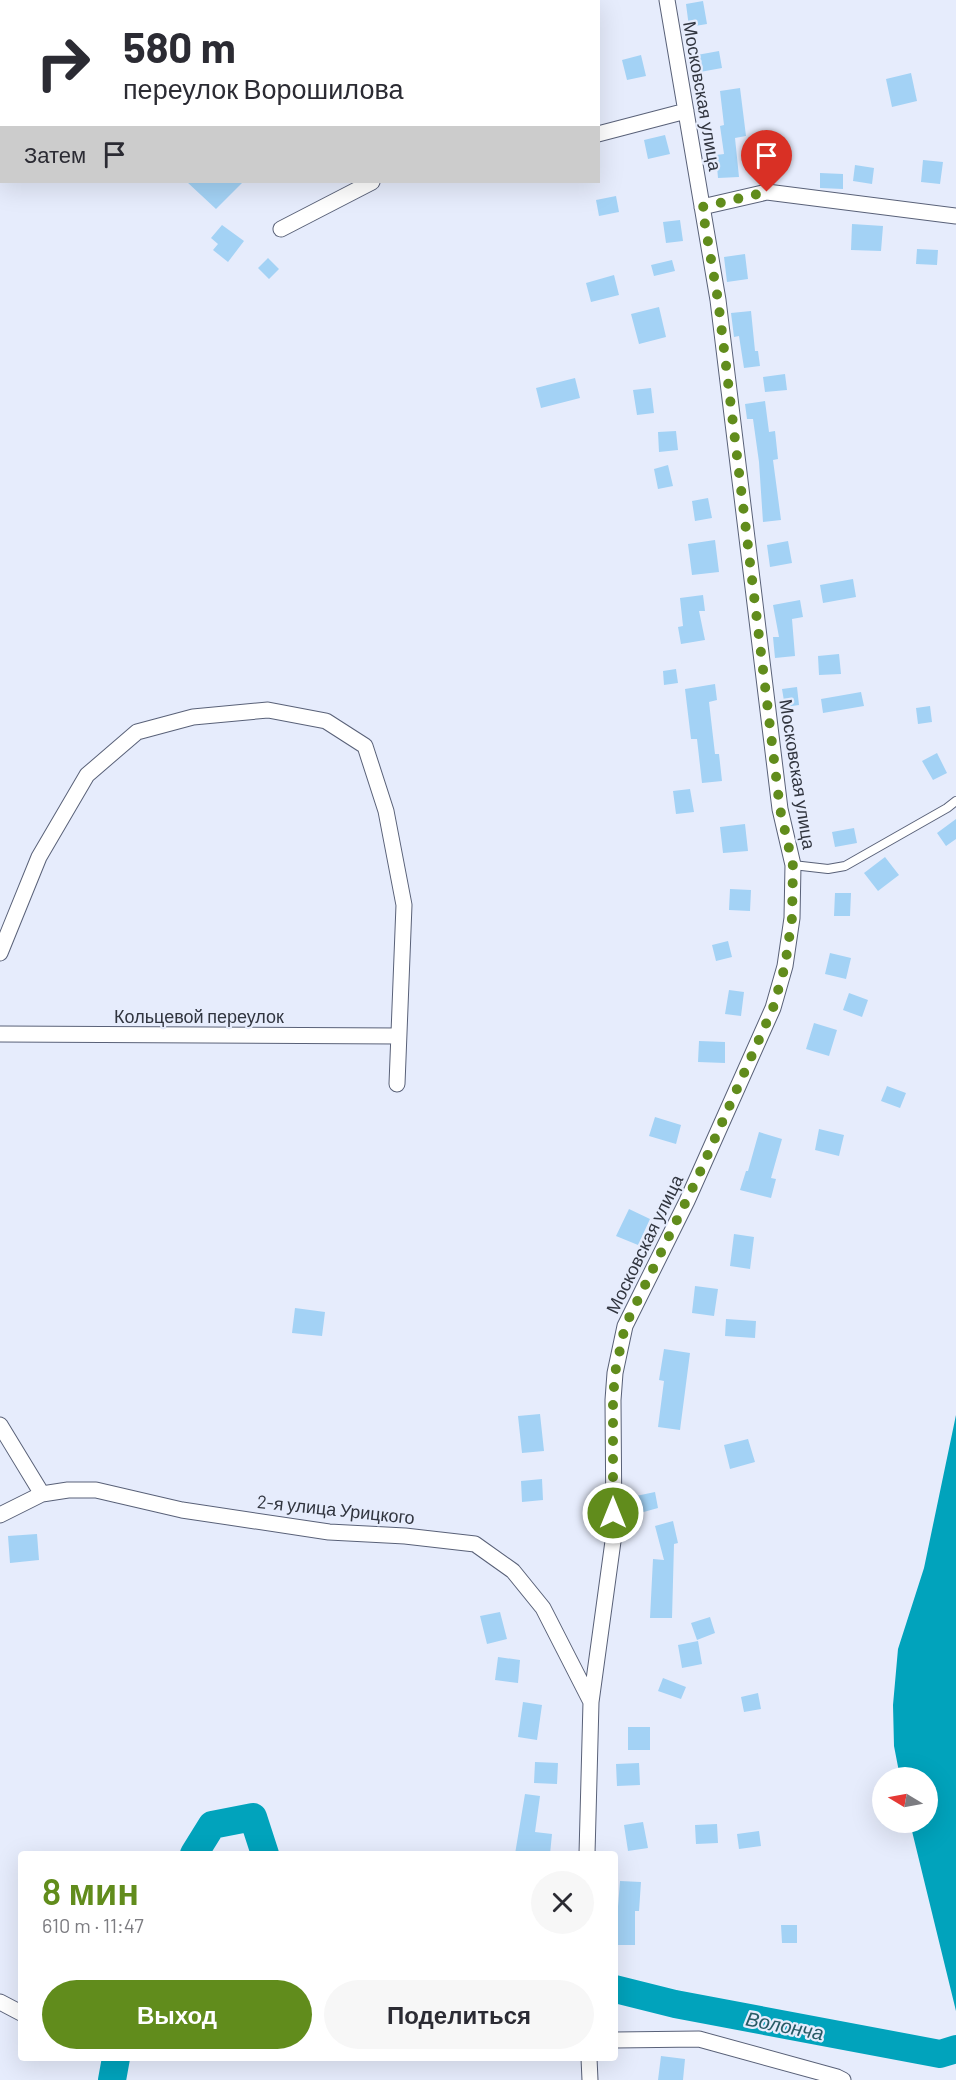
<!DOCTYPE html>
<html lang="ru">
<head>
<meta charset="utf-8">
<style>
	:root { --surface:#fff; --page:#f7f7f7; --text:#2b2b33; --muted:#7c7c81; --accent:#618c1c }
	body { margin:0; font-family:Barlow,sans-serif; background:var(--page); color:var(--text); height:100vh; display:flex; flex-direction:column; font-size:22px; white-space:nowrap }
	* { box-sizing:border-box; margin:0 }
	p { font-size:20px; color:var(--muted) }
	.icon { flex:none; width:33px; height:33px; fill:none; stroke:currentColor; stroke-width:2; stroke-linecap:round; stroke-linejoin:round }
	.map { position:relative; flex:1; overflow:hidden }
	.side { position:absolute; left:18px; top:1851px; width:600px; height:210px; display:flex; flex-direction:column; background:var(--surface); border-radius:6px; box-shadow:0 6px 24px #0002 }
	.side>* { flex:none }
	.hud { position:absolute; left:0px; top:0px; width:600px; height:183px; box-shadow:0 6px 24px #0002; background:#fff; color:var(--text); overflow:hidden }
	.needle { width:39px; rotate:280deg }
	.buttons { position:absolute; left:872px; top:1767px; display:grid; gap:12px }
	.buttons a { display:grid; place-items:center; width:66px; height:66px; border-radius:50%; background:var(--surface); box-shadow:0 6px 24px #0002; font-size:30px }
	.pin { position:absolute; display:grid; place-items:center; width:51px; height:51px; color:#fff; margin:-62px -26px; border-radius:50% 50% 50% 0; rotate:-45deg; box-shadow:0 0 6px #0007 }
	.pin .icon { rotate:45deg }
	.me { position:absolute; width:66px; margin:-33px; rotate:0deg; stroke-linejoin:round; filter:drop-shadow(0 0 4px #0008) }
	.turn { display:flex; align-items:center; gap:21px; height:126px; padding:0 24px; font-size:27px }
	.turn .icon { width:78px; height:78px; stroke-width:2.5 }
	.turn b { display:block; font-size:42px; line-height:51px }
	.then { display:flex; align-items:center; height:57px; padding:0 24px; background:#0003; gap:12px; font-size:22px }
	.round { display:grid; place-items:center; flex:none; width:63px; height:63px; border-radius:32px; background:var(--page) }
	.summary { display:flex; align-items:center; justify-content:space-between; height:102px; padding:0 24px }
	h1 { font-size:36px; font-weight:600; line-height:45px; color:var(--accent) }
	.action { display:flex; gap:12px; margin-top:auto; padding:12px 24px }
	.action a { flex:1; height:69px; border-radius:36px; background:var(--accent); color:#fff; font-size:24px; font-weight:600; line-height:69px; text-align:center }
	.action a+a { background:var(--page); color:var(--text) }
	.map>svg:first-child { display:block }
</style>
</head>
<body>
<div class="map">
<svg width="956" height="2080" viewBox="0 0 956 2080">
	<rect width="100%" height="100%" fill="#e6ecfc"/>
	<!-- water -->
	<path fill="#01a3bc" d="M 956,1415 L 956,2011 L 910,1823 L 927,1822 L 927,1778 L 900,1777 L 894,1746 L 893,1705 L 898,1649 L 924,1568 Z"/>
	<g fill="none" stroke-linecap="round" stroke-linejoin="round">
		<!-- river -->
		<path stroke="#01a3bc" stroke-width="28" d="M 194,1854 L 212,1825 L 253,1817 L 265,1854
			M 615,1989 L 675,2004 L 940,2054 L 956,2049
			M 112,2080 L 116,2058"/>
	</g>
	<!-- building -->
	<path fill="#a3d2f5" d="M 703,1 L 707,24 L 689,27 L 686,4 Z
		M 719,51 L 722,68 L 700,72 L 697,55 Z
		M 641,55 L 646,76 L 627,80 L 622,60 Z
		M 911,73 L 917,101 L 892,107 L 886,79 Z
		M 740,88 L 746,136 L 735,138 L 739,177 L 718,178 L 716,155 L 724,154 L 720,126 L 724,125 L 720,91 Z
		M 665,135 L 670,154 L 648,159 L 644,140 Z
		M 923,160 L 943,162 L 940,184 L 921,182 Z
		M 855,165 L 874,168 L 872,184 L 853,181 Z
		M 820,173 L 843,174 L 843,189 L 820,188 Z
		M 187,182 L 243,182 L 216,209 Z
		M 616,196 L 619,212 L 599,216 L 596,200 Z
		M 680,220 L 683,241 L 666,243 L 663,222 Z
		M 852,224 L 883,226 L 881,251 L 851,250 Z
		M 222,225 L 244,241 L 228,262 L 213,250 L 218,244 L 211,238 Z
		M 917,249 L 938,250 L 937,265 L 916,264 Z
		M 745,254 L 748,279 L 727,282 L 724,257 Z
		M 268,258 L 279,269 L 269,279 L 258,268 Z
		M 672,260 L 675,271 L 654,276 L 651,265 Z
		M 614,275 L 619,295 L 591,302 L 586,283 Z
		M 659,307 L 666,337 L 639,344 L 631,314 Z
		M 751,311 L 755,351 L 758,351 L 760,366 L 744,368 L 739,336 L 734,337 L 731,313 Z
		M 785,374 L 787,390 L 765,392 L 763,377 Z
		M 575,378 L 580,398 L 541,408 L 536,388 Z
		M 651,388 L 654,413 L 637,415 L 633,390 Z
		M 765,401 L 769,432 L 775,431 L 778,459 L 773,460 L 781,520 L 763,522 L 759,462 L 753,419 L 747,419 L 745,404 Z
		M 676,431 L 678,450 L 659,452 L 658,432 Z
		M 668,465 L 673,486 L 658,489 L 654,469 Z
		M 708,498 L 712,518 L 695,521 L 692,501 Z
		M 715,540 L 719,572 L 692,575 L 688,544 Z
		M 788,541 L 792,563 L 770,567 L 767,545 Z
		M 853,579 L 856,597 L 823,603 L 820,585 Z
		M 703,595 L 705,611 L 699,611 L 705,640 L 681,644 L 678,627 L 683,626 L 680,598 Z
		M 800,600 L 803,617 L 792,619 L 795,656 L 775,658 L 773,637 L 779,637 L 773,605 Z
		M 839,654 L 841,674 L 819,675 L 818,656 Z
		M 676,669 L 678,683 L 664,685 L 663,671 Z
		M 715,684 L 717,700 L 709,702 L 715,754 L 719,754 L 722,781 L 702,783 L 697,739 L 691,739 L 685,689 Z
		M 797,687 L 799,705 L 785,707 L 782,689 Z
		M 861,692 L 864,706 L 823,713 L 821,699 Z
		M 930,706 L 932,722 L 918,724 L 916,708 Z
		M 937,753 L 947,773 L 933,780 L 922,761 Z
		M 690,789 L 694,812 L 676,814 L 673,791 Z
		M 956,819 L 956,839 L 946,846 L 937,833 Z
		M 745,824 L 748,851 L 723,853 L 720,827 Z
		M 854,828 L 857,843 L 835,847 L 832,832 Z
		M 885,857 L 899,875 L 878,891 L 864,873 Z
		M 730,889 L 751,890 L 750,911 L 729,910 Z
		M 835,893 L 851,893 L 850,916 L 834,916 Z
		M 728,941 L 732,957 L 716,961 L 712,945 Z
		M 830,953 L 851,958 L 846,979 L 825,974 Z
		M 729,990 L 744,992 L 741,1016 L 725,1014 Z
		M 849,993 L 868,1000 L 862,1017 L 843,1010 Z
		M 814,1023 L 837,1030 L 829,1056 L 806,1049 Z
		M 699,1041 L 725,1042 L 725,1063 L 698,1062 Z
		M 887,1086 L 906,1093 L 900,1108 L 881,1101 Z
		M 655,1117 L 681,1125 L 676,1144 L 649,1136 Z
		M 819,1129 L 844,1135 L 839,1156 L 815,1150 Z
		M 759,1132 L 782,1139 L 771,1178 L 776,1179 L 771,1198 L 740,1190 L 746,1171 L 748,1171 Z
		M 629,1209 L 650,1219 L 638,1245 L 616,1236 Z
		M 734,1234 L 754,1237 L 750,1269 L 730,1266 Z
		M 695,1286 L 718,1289 L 714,1316 L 692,1313 Z
		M 295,1308 L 325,1312 L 322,1336 L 292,1333 Z
		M 726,1319 L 756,1321 L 755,1338 L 725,1336 Z
		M 664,1349 L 690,1353 L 680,1430 L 658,1427 L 664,1381 L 659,1380 Z
		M 540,1414 L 544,1451 L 522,1453 L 518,1416 Z
		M 748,1439 L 755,1462 L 730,1469 L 724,1445 Z
		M 542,1479 L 543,1500 L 522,1502 L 521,1481 Z
		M 655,1492 L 658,1508 L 640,1513 L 636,1496 Z
		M 673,1521 L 678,1543 L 674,1544 L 672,1618 L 650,1618 L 653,1559 L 664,1560 L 655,1526 Z
		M 37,1534 L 39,1560 L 10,1563 L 8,1536 Z
		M 500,1612 L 507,1639 L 487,1644 L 480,1616 Z
		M 710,1617 L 715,1633 L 697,1640 L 691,1623 Z
		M 698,1641 L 702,1664 L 682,1668 L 678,1645 Z
		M 498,1657 L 520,1660 L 518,1683 L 495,1680 Z
		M 663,1678 L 686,1687 L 681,1699 L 658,1691 Z
		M 758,1693 L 761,1709 L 744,1712 L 741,1697 Z
		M 523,1702 L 542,1705 L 537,1740 L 518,1737 Z
		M 628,1727 L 650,1727 L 650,1750 L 628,1750 Z
		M 535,1762 L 558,1763 L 557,1784 L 534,1783 Z
		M 639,1763 L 640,1785 L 617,1786 L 616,1764 Z
		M 525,1794 L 540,1796 L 535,1832 L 552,1834 L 550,1854 L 515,1854 Z
		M 643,1822 L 648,1848 L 628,1851 L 624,1825 Z
		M 717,1824 L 718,1843 L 696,1844 L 695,1825 Z
		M 759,1831 L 761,1846 L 739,1849 L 737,1834 Z
		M 620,1881 L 641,1882 L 639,1911 L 635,1911 L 635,1945 L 615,1945 Z
		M 781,1925 L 797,1925 L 797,1943 L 782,1943 Z
		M 661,2056 L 685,2059 L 683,2080 L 658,2080 Z"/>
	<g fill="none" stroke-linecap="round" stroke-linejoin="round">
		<!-- service casing -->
		<g stroke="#596178" stroke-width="10">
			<path id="service" d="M 793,865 L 828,869 L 845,866 L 947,808 L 956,801"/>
		</g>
		<!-- minor casing -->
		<g stroke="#596178" stroke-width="17">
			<path id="minor" d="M 225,0 L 226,2
				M 598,134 L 686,111
				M 702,207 L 767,192 L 956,216
				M 281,229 L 372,182
				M 0,953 L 39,857 L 87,775 L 137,732 L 193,717 L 268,710 L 326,721 L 365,746 L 386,811 L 404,905 L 397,1084
				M 0,1034 L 398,1036
				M 0,1425 L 42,1494
				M 0,1515 L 42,1494 L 68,1490 L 96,1490 L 182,1510 L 329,1532 L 405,1536 L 475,1544 L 513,1571 L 543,1608 L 591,1702
				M 587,1854 L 591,1702 L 614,1534 L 613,1400 L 615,1373 L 625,1326 L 687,1201 L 773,1008 L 785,966 L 792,918 L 793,865 L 780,809 L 718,300 L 667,0
				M 0,2002 L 21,2013
				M 615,2040 L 699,2039 L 837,2077 L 843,2080
				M 589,2058 L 590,2080"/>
		</g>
		<!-- service -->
		<use href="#service" stroke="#fff" stroke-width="8"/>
		<!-- minor -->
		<use href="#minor" stroke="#fff" stroke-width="15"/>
	</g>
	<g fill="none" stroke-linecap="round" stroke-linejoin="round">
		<!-- route -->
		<path stroke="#618c1c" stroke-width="10" stroke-dasharray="0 18" d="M 613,1513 L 613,1400 L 615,1373 L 625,1326 L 696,1181 L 773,1008 L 785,966 L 792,918 L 793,866 L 780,809 L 718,300 L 702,207 L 767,192"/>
	</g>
	<g text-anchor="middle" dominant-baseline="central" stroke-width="4.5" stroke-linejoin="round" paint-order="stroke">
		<!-- street labels -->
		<g font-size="18" fill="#31353f" stroke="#e6ecfc">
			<text transform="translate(703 96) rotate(80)">Московская улица</text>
			<text transform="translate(798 774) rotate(81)">Московская улица</text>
			<text x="199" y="1016">Кольцевой переулок</text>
			<text transform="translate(644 1244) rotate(-64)">Московская улица</text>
			<text transform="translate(336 1509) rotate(6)">2-я улица Урицкого</text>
		</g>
		<!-- water labels -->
		<g font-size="20" font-style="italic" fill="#275b66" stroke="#e6ecfc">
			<text transform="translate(785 2025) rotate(11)">Волонча</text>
		</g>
	</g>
</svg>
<div class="buttons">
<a><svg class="needle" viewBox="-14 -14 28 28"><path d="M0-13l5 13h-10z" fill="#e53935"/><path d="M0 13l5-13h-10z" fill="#7c7c81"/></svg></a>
</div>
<div class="pin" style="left:767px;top:192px;background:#d93025"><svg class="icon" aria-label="arrive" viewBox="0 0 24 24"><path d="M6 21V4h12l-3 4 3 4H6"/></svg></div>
<svg class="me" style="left:613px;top:1513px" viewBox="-20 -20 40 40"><circle r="17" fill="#618c1c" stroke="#fff" stroke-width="3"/><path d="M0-11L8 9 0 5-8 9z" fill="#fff"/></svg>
<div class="hud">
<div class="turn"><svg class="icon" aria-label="right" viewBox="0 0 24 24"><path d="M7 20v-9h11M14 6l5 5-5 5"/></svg><div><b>580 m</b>переулок Ворошилова</div></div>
<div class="then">Затем<svg class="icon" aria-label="arrive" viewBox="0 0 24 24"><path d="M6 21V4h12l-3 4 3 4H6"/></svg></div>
</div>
<section class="side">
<div class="summary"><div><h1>8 мин</h1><p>610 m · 11:47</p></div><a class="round"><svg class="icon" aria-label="close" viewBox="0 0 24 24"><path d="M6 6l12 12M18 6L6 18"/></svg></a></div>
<div class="action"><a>Выход</a><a>Поделиться</a></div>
</section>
</div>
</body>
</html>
